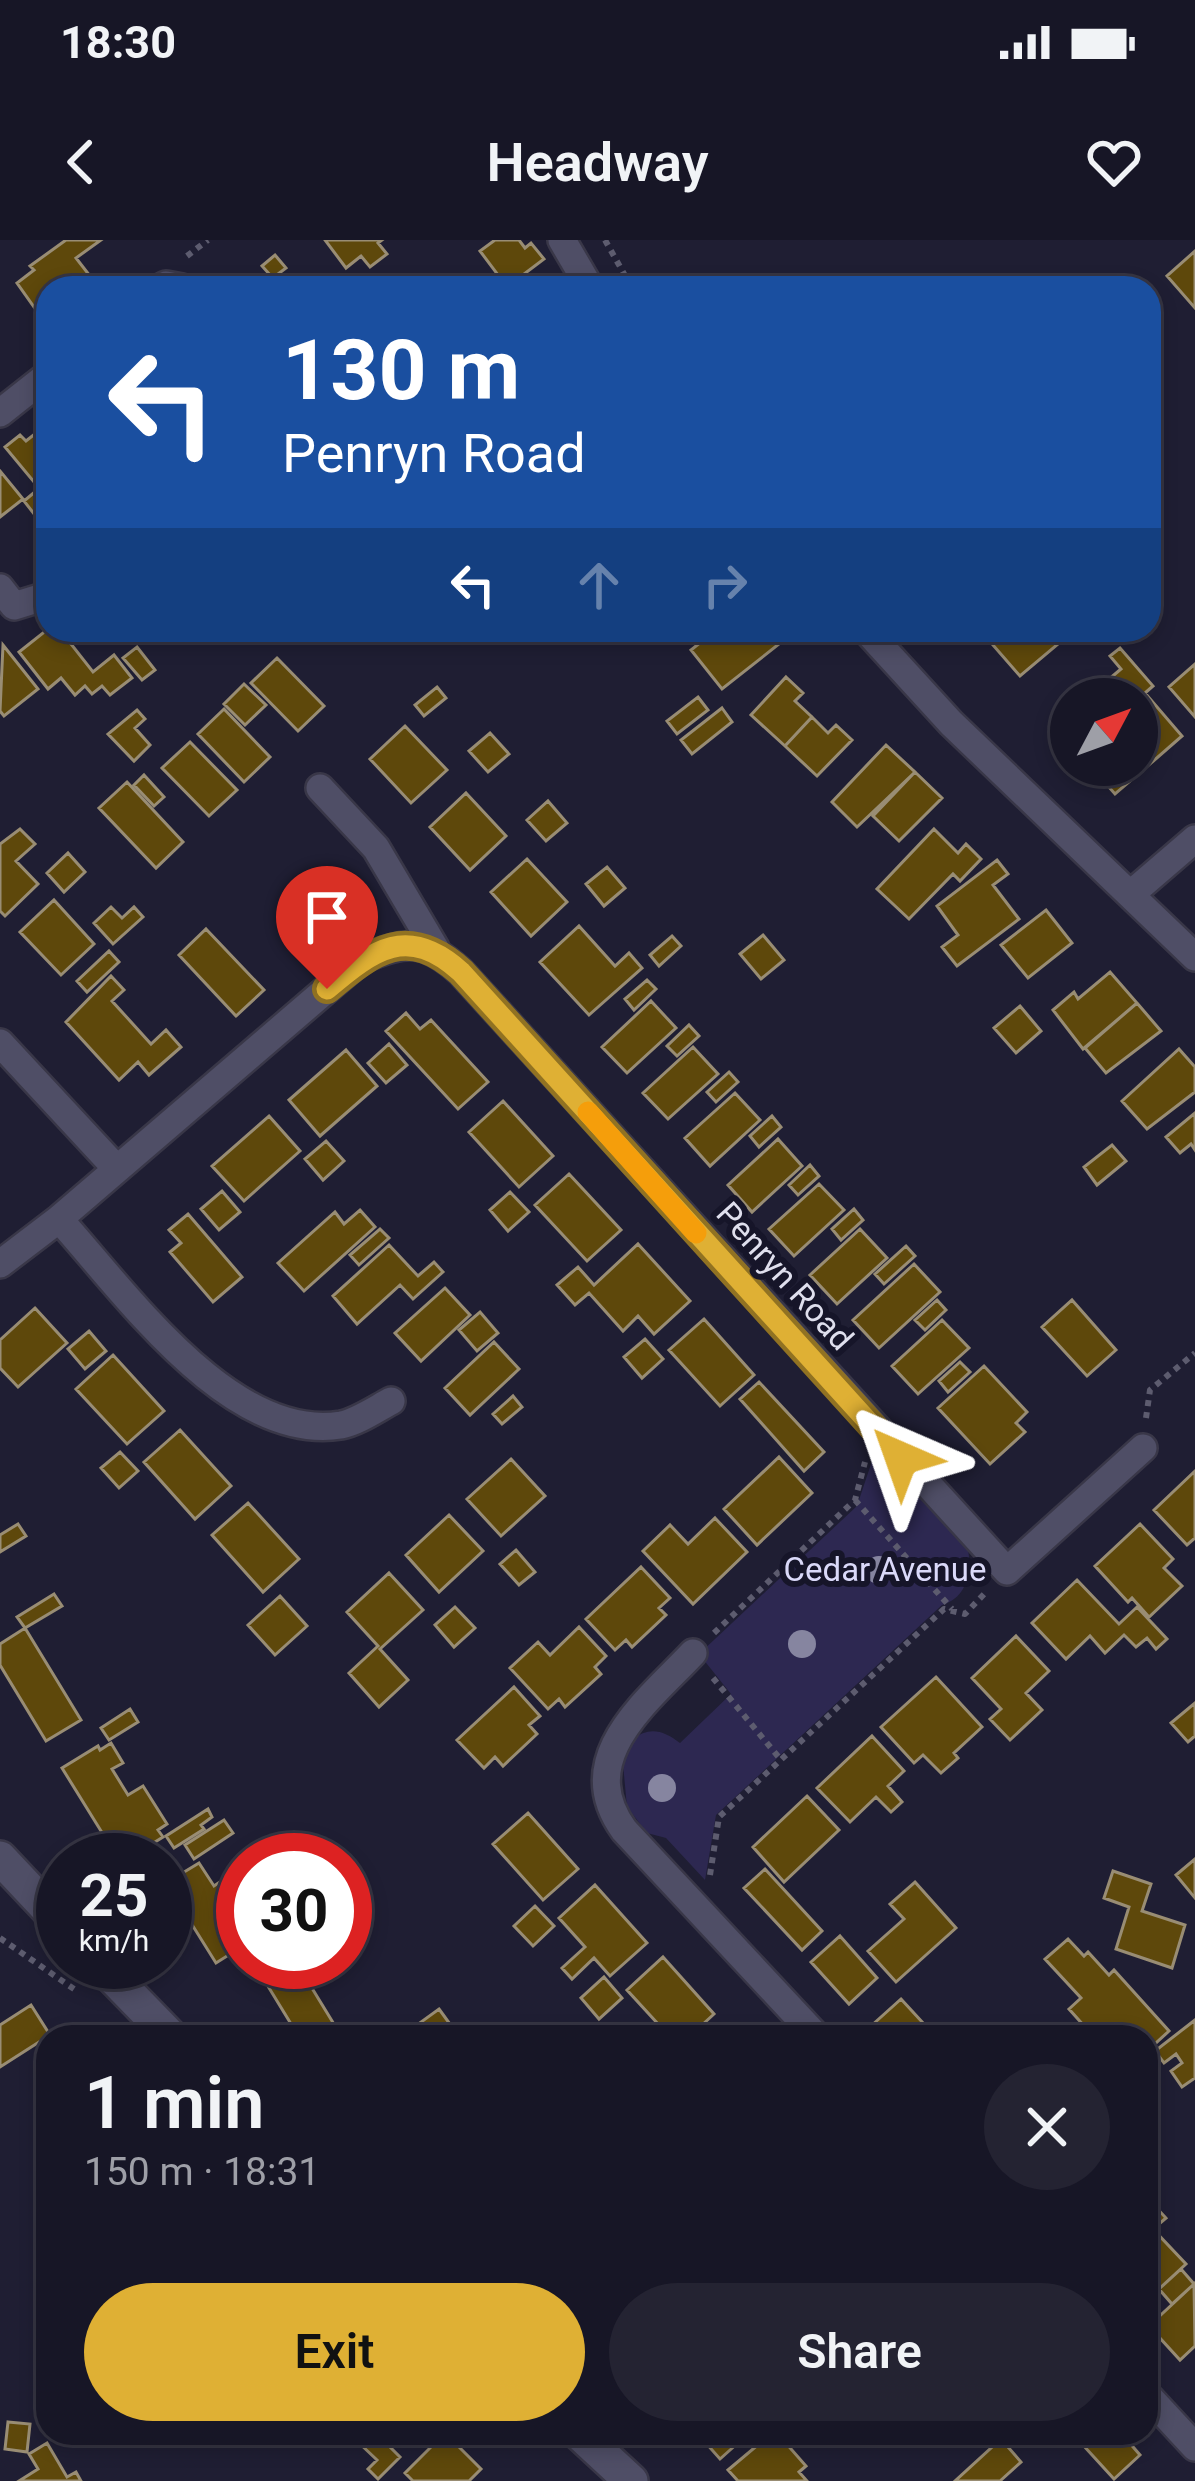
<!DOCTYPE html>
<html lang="en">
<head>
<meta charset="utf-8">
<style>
	:root { --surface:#171626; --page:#242332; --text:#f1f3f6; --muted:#9e9fa7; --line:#363543; --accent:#dfb034 }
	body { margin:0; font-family:Roboto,sans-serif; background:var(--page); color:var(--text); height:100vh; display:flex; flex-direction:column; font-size:45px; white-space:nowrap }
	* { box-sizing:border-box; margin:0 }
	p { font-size:39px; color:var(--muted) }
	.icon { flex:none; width:66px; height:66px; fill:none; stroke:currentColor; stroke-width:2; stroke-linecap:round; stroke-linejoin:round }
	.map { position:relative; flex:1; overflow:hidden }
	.drawer { position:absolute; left:36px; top:1785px; width:1122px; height:420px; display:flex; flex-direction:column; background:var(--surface); border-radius:36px; box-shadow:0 6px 18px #0003,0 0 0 3px var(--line) }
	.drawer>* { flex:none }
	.hud { position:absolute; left:36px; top:36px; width:1125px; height:366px; border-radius:36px; box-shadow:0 6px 18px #0003,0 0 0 3px var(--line); background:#1a4fa0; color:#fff; overflow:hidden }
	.needle { width:78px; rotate:49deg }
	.fabs { position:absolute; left:1050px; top:438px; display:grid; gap:24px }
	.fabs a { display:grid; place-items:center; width:108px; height:108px; border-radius:50%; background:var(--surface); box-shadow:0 6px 18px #0003,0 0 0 3px var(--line); font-size:60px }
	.speed { position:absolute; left:36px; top:1593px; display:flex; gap:24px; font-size:60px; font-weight:700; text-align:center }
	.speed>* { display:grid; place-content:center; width:156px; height:156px; border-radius:50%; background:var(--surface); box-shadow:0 6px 18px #0003,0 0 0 3px var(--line); line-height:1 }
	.speed small { font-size:30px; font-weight:400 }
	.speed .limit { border:18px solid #d22; background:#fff; color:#111 }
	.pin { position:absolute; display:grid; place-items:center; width:102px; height:102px; color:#fff; margin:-123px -51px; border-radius:50% 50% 50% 0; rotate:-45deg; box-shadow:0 0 12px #0007 }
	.pin .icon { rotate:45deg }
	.me { position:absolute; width:132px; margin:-66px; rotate:317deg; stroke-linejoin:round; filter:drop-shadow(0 0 9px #0008) }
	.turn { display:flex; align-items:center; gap:42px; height:252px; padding:0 48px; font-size:54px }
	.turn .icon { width:156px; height:156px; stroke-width:2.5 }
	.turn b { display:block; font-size:84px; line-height:102px }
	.lanes { display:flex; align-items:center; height:114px; padding:0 48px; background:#0003; justify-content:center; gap:60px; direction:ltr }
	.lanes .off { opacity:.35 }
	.round { display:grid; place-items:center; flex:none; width:126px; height:126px; border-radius:63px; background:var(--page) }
	.summary { display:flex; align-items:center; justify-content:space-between; height:204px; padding:0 48px }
	h1 { font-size:72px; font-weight:600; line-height:90px }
	.primary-button { display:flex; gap:24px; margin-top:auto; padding:24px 48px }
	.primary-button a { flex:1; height:138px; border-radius:72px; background:var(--accent); color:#111; font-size:48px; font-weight:600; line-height:138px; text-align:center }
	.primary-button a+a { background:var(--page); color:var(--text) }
	.status { display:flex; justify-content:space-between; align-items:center; height:84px; padding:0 60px; background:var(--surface); direction:ltr }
	.status svg { height:33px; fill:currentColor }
	header { display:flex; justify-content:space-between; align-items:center; height:156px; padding:0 48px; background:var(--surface); font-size:54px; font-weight:600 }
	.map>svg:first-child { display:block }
</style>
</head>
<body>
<div class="status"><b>18:30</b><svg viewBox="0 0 49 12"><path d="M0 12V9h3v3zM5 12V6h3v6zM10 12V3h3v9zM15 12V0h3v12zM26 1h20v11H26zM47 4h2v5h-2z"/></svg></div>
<header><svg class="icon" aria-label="back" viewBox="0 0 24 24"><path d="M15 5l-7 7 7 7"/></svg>Headway<svg class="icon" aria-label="heart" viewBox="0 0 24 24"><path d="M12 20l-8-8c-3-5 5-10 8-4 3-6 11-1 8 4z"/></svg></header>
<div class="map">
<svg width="1195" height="2241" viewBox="0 0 1195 2241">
	<rect width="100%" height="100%" fill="#1f1e33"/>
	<!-- green -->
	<path fill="#2d2851" d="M 876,1209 L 968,1309 C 972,1332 967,1358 942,1365 L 716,1575 L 705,1640 L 666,1598 L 647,1593 L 627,1567 L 623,1524 L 632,1500 C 649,1486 663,1490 680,1503 L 731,1454 L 699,1414 L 857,1266 Z"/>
	<!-- building -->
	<path fill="#5e480b" stroke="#998d74" stroke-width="3" d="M 66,0 L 101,0 L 76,18 L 90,36 L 74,48 L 48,48 L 48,67 L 39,74 L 17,43 L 34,30 L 30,26 Z
		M 325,0 L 382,0 L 378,3 L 387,14 L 370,27 L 361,16 L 346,28 Z
		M 495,0 L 519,0 L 525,8 L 531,3 L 544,19 L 507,47 L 480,11 Z
		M 1195,11 L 1195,68 L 1167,36 Z
		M 275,15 L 286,28 L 278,34 L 290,48 L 258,48 L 271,36 L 262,26 Z
		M 45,186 L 48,190 L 48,231 L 34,242 L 5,207 L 20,195 L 26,201 Z
		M 0,231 L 23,259 L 0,277 Z
		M 36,251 L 48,266 L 48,279 L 42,284 L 24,261 Z
		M 48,389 L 60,390 L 93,432 L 114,415 L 132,438 L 110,455 L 102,446 L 92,454 L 85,446 L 75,455 L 61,438 L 48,449 L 19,412 Z
		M 716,390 L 776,390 L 784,400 L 722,449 L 691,410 Z
		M 995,390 L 1066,390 L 1070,394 L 1020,436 L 986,397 Z
		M 3,405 L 38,449 L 4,476 L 0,471 Z
		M 137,407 L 155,430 L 142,440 L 123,418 Z
		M 1120,408 L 1153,446 L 1145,453 L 1182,496 L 1150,524 L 1137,510 L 1137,459 L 1119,459 L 1122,456 L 1108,440 L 1121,429 L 1110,416 Z
		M 277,418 L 324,466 L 298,491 L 251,443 Z
		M 1195,424 L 1195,477 L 1169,447 Z
		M 786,437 L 803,453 L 795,461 L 812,477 L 785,506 L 751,475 Z
		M 244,444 L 266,465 L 245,485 L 224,464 Z
		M 437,447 L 446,458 L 424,476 L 415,465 Z
		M 698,457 L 708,470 L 677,494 L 667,481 Z
		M 722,468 L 732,482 L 692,514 L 681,500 Z
		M 224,469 L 270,517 L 244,542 L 198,494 Z
		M 137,470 L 145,479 L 135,488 L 150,505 L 134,521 L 108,494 Z
		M 812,477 L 828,493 L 836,485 L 852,500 L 817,536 L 785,506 Z
		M 405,486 L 447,530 L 411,563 L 370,519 Z
		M 490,493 L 509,514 L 488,532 L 469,511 Z
		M 190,502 L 237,550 L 209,576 L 162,528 Z
		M 886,505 L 915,532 L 857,587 L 832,562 Z
		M 1137,510 L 1150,524 L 1115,554 L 1093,529 L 1088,533 L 1081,525 L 1137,525 Z
		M 915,532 L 942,558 L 899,601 L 873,576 Z
		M 144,535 L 164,557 L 154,566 L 134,545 Z
		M 127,542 L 183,602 L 156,628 L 99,568 Z
		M 466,553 L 506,596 L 470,630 L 430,587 Z
		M 548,561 L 567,583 L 546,601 L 527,580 Z
		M 20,589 L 35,604 L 16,621 L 38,644 L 5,676 L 0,671 L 0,604 Z
		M 934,589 L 958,613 L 966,604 L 981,619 L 960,641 L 953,634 L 909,679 L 877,649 Z
		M 68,613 L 85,632 L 64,652 L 47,633 Z
		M 527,619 L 567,662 L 531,696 L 491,652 Z
		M 997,620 L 1008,634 L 993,645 L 1019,679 L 957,726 L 942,707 L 958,695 L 937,666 Z
		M 607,627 L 625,648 L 604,666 L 586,644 Z
		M 54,660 L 94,704 L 61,735 L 20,692 Z
		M 111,667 L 122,678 L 134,667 L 143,677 L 113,704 L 94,683 Z
		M 1046,670 L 1072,703 L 1028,738 L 1001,705 Z
		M 579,686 L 615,726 L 629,713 L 642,728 L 589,775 L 540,722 Z
		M 206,689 L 264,750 L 236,776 L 179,715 Z
		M 763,695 L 784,720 L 761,739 L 740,714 Z
		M 672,696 L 681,706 L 659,726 L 650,715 Z
		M 109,711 L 119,722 L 87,752 L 77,741 Z
		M 1110,732 L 1137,763 L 1083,809 L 1053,770 L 1074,752 L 1078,759 Z
		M 111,736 L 124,750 L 112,761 L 151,804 L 166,790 L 181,807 L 149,835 L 138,822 L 119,840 L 66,782 Z
		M 647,740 L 656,749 L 634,770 L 625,759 Z
		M 651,761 L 676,788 L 627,833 L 602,807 Z
		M 1137,763 L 1161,791 L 1106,833 L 1085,808 Z
		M 1020,766 L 1041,791 L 1016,813 L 994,788 Z
		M 406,773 L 420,789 L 431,780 L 488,842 L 458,869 L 386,791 Z
		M 689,785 L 699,796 L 677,816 L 667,806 Z
		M 389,804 L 407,825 L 386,843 L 368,823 Z
		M 693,807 L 718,834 L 668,879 L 643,853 Z
		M 1179,809 L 1195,827 L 1195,852 L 1147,889 L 1122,861 Z
		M 346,810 L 377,846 L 320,896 L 289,860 Z
		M 729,832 L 738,842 L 716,862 L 707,852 Z
		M 735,853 L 760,880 L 710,926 L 685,898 Z
		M 503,861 L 553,916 L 519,947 L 469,892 Z
		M 1195,873 L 1195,910 L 1191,904 L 1180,913 L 1166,897 Z
		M 269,876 L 300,911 L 244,961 L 212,926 Z
		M 772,876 L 781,887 L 759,907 L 750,896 Z
		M 778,899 L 802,926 L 752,972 L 728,945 Z
		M 326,901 L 344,921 L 323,940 L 305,919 Z
		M 1112,905 L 1126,921 L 1097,945 L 1084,927 Z
		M 810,925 L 819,936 L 798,955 L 789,945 Z
		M 569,934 L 621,990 L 587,1021 L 535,965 Z
		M 819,944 L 844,970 L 794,1016 L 769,989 Z
		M 222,951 L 240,972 L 219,990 L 201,969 Z
		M 510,952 L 529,972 L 508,991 L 490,970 Z
		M 854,969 L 863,980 L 841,1000 L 832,989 Z
		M 360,970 L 375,987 L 304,1051 L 278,1023 L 335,972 L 344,984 Z
		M 188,974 L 242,1037 L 213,1062 L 170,1012 L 181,1003 L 169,990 Z
		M 380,989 L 389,998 L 359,1025 L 350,1015 Z
		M 860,989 L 887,1018 L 837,1064 L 810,1035 Z
		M 638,1004 L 690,1061 L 654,1094 L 638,1076 L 623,1091 L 589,1053 L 575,1065 L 557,1045 L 578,1027 L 594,1045 Z
		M 389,1005 L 418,1036 L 434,1022 L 443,1032 L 413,1059 L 400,1045 L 357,1084 L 333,1056 Z
		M 906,1006 L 915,1016 L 884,1044 L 875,1034 Z
		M 914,1024 L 940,1052 L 879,1108 L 853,1080 Z
		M 445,1048 L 470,1075 L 421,1121 L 395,1093 Z
		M 937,1060 L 946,1070 L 925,1090 L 915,1080 Z
		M 1072,1060 L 1116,1110 L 1087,1136 L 1042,1087 Z
		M 35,1068 L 67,1103 L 18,1147 L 0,1128 L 0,1100 Z
		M 480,1072 L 498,1093 L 477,1111 L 459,1090 Z
		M 704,1079 L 754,1135 L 720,1166 L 669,1110 Z
		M 942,1080 L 969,1108 L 918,1154 L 892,1126 Z
		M 89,1091 L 106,1111 L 85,1129 L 68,1109 Z
		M 645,1099 L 663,1119 L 642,1138 L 624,1117 Z
		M 494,1102 L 519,1129 L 470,1175 L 445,1148 Z
		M 113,1115 L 164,1171 L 127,1204 L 76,1149 Z
		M 960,1122 L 970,1132 L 948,1152 L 939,1141 Z
		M 984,1126 L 1027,1172 L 1016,1183 L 1025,1192 L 990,1224 L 938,1168 Z
		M 759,1142 L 824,1212 L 804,1231 L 740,1159 Z
		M 513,1156 L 522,1167 L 502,1184 L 493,1174 Z
		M 180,1190 L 231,1246 L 195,1279 L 144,1222 Z
		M 120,1212 L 138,1231 L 119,1248 L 101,1228 Z
		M 779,1217 L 812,1253 L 757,1305 L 724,1269 Z
		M 511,1219 L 545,1256 L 501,1296 L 467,1259 Z
		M 1195,1231 L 1195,1298 L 1187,1305 L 1154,1270 Z
		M 248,1263 L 299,1319 L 263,1352 L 212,1295 Z
		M 449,1275 L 483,1311 L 439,1352 L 406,1315 Z
		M 715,1278 L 747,1312 L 693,1364 L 643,1311 L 670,1285 L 688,1304 Z
		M 18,1284 L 26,1296 L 0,1312 L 0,1295 Z
		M 1140,1284 L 1173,1319 L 1164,1328 L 1182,1346 L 1149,1377 L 1132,1358 L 1128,1362 L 1095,1326 Z
		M 516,1310 L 535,1332 L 519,1345 L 500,1324 Z
		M 641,1327 L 670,1358 L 659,1368 L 666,1375 L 632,1407 L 626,1400 L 615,1410 L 586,1379 Z
		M 389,1333 L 423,1370 L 380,1409 L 408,1440 L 379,1467 L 349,1433 L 378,1406 L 347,1372 Z
		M 1077,1340 L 1119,1384 L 1137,1367 L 1167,1399 L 1156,1409 L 1147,1398 L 1136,1407 L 1124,1395 L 1105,1413 L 1090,1396 L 1066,1419 L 1032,1383 Z
		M 54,1354 L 62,1366 L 25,1388 L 17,1377 Z
		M 280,1356 L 307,1386 L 275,1415 L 248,1385 Z
		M 455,1367 L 475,1388 L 454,1407 L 435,1385 Z
		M 579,1387 L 606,1416 L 595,1427 L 601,1434 L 565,1467 L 559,1459 L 548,1469 L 510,1428 L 538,1402 L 550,1415 Z
		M 25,1388 L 81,1480 L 46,1501 L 0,1425 L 0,1404 Z
		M 1016,1396 L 1049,1431 L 1026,1453 L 1042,1470 L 1010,1500 L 990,1479 L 1001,1469 L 972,1438 Z
		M 936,1437 L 982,1487 L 954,1513 L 958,1518 L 941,1533 L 923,1515 L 914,1523 L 881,1487 Z
		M 514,1447 L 540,1476 L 529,1485 L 537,1494 L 503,1526 L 495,1517 L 484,1528 L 457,1500 Z
		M 1195,1463 L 1195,1496 L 1188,1502 L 1171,1483 Z
		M 130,1469 L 138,1482 L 109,1500 L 101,1488 Z
		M 872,1496 L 904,1531 L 888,1546 L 902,1562 L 891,1572 L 876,1557 L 850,1582 L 817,1548 Z
		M 111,1503 L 123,1523 L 112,1529 L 128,1555 L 143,1546 L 167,1584 L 158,1590 L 163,1597 L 126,1620 L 119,1620 L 62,1528 L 98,1506 L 100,1510 Z
		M 807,1556 L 839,1590 L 784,1642 L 753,1607 Z
		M 208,1569 L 212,1577 L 201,1585 L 204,1589 L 174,1608 L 166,1596 Z
		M 528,1573 L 578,1629 L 543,1660 L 493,1604 Z
		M 224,1580 L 233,1593 L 194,1619 L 185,1605 Z
		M 1195,1619 L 1195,1658 L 1176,1635 Z
		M 199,1623 L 214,1646 L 227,1637 L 238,1654 L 224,1662 L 243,1693 L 243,1706 L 216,1723 L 166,1643 Z
		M 765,1629 L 822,1691 L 802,1710 L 744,1648 Z
		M 1113,1631 L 1151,1644 L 1142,1671 L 1185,1685 L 1172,1728 L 1116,1709 L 1129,1667 L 1104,1658 Z
		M 915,1642 L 956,1688 L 896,1742 L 868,1711 L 904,1679 L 890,1664 Z
		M 595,1645 L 647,1703 L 610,1736 L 594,1718 L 572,1739 L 562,1728 L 585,1707 L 559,1678 Z
		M 535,1666 L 554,1686 L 533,1706 L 514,1686 Z
		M 840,1696 L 877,1738 L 849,1764 L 811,1722 Z
		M 1068,1699 L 1084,1716 L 1088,1712 L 1109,1735 L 1114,1730 L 1169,1791 L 1146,1812 L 1146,1797 L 1117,1797 L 1110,1789 L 1101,1797 L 1094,1797 L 1069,1769 L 1081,1758 L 1045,1719 Z
		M 663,1717 L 714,1774 L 689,1797 L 670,1797 L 627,1750 Z
		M 290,1722 L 296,1722 L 340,1794 L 353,1786 L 359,1797 L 299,1797 L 263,1738 Z
		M 604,1737 L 622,1758 L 599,1779 L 581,1758 Z
		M 901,1759 L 935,1796 L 947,1785 L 957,1797 L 881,1797 L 871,1786 Z
		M 31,1765 L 50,1795 L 0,1827 L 0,1785 Z
		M 439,1769 L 455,1791 L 450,1797 L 415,1797 L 410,1790 Z
		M 1195,1780 L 1195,1838 L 1182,1847 L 1171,1831 L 1182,1823 L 1176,1814 L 1164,1823 L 1155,1811 Z
		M 1152,1963 L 1166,1978 L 1153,1989 L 1186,2024 L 1146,2061 L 1146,1969 Z
		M 1181,2029 L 1194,2044 L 1172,2064 L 1159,2049 Z
		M 1194,2044 L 1195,2106 L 1180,2120 L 1149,2086 Z
		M 8,2182 L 30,2184 L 27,2212 L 5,2209 Z
		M 365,2193 L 404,2193 L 390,2207 L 400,2217 L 378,2239 L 368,2229 L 377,2220 L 357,2201 Z
		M 445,2193 L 481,2229 L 469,2241 L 413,2241 L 405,2233 Z
		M 697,2193 L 749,2193 L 720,2219 Z
		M 772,2193 L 777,2193 L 806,2226 L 799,2232 L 807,2241 L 738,2241 L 728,2230 Z
		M 1072,2193 L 1121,2193 L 1140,2215 L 1114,2239 Z
		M 1001,2199 L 1021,2222 L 1000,2241 L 955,2241 Z
		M 47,2203 L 67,2237 L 76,2232 L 81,2241 L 19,2241 L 38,2229 L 29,2214 Z"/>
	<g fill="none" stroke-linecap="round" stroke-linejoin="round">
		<!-- minor casing -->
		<g stroke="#393748" stroke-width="32">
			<path id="minor" d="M 562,0 L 590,48
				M 160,48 L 166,45 L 182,48
				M 0,173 L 48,135
				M 0,348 L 14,366 L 40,358 L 48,360
				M 866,390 L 951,483 L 1195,717
				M 320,548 L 376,608 L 435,708
				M 1131,654 L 1195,599
				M 0,803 L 116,928
				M 59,979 C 125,1052 230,1203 341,1185 C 357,1182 376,1169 391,1161
				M 0,1024 L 59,979 L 362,719 C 407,701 424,698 461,732 L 1007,1331 L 1143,1208
				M 693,1413 C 647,1462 572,1518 624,1590 L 817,1797
				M 1146,2154 L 1195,2207"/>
		</g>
		<!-- tertiary casing -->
		<g stroke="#393748" stroke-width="38">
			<path id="tertiary" d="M 0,1618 L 63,1685
				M 98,1722 L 171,1797
				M 579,2193 L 631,2241"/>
		</g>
		<!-- path -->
		<path stroke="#5d5c6f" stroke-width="6" stroke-dasharray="6 6" stroke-linecap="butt" d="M 605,0 L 632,48
			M 187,16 L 208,0
			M 1146,1178 L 1150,1150 L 1195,1113
			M 855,1260 L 952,1369
			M 714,1393 L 855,1260 L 865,1222
			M 713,1438 L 781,1520
			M 710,1635 L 719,1577 L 944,1369 L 965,1374 L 988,1350
			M 0,1698 L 74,1749"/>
		<!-- minor -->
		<use href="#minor" stroke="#4f4e66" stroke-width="27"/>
		<!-- tertiary -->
		<use href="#tertiary" stroke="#4f4e66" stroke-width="33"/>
	</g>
	<!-- trees -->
	<g fill="#8685a0">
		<circle cx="879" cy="1330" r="14"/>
		<circle cx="802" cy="1404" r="14"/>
		<circle cx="662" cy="1548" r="14"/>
	</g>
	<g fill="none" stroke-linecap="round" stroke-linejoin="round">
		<!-- route casing -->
		<g stroke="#917222" stroke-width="30">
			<path id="route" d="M 327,749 C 374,709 408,684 461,732 L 901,1218"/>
		</g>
		<!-- route -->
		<use href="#route" stroke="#dfb034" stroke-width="21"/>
		<!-- slow -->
		<path stroke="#f59e0b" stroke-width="21" d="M 588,872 L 696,993"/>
	</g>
	<g text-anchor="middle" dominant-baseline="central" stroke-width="12" stroke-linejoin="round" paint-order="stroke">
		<!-- street labels -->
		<g font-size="33" fill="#dfdfed" stroke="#161529">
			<text transform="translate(785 1036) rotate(48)">Penryn Road</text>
		</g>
		<!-- park labels -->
		<g font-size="33" fill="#dad9f9" stroke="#161529">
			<text x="885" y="1329">Cedar Avenue</text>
		</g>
	</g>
</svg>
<div class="fabs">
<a><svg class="needle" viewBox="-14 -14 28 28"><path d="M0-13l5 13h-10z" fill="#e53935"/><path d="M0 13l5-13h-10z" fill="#9e9fa7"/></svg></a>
</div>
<div class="speed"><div>25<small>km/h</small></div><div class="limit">30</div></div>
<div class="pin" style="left:327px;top:749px;background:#d93025"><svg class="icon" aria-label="arrive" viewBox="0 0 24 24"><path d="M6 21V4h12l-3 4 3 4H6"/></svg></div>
<svg class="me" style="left:901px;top:1218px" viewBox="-20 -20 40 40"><path d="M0-17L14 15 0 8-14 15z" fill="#dfb034" stroke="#fff" stroke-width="4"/></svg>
<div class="hud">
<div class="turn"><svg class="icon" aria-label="left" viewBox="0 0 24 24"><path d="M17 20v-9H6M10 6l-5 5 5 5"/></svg><div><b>130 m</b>Penryn Road</div></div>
<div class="lanes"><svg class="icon" aria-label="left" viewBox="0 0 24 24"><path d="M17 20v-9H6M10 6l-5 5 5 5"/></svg><svg class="icon off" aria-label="ahead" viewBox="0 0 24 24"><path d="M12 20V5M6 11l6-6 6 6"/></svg><svg class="icon off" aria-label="right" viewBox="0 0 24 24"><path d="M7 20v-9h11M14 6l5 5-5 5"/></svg></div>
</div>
<section class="drawer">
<div class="summary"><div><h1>1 min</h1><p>150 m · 18:31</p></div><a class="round"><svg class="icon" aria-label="close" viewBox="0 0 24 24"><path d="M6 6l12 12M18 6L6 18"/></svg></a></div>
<div class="primary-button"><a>Exit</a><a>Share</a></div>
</section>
</div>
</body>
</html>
